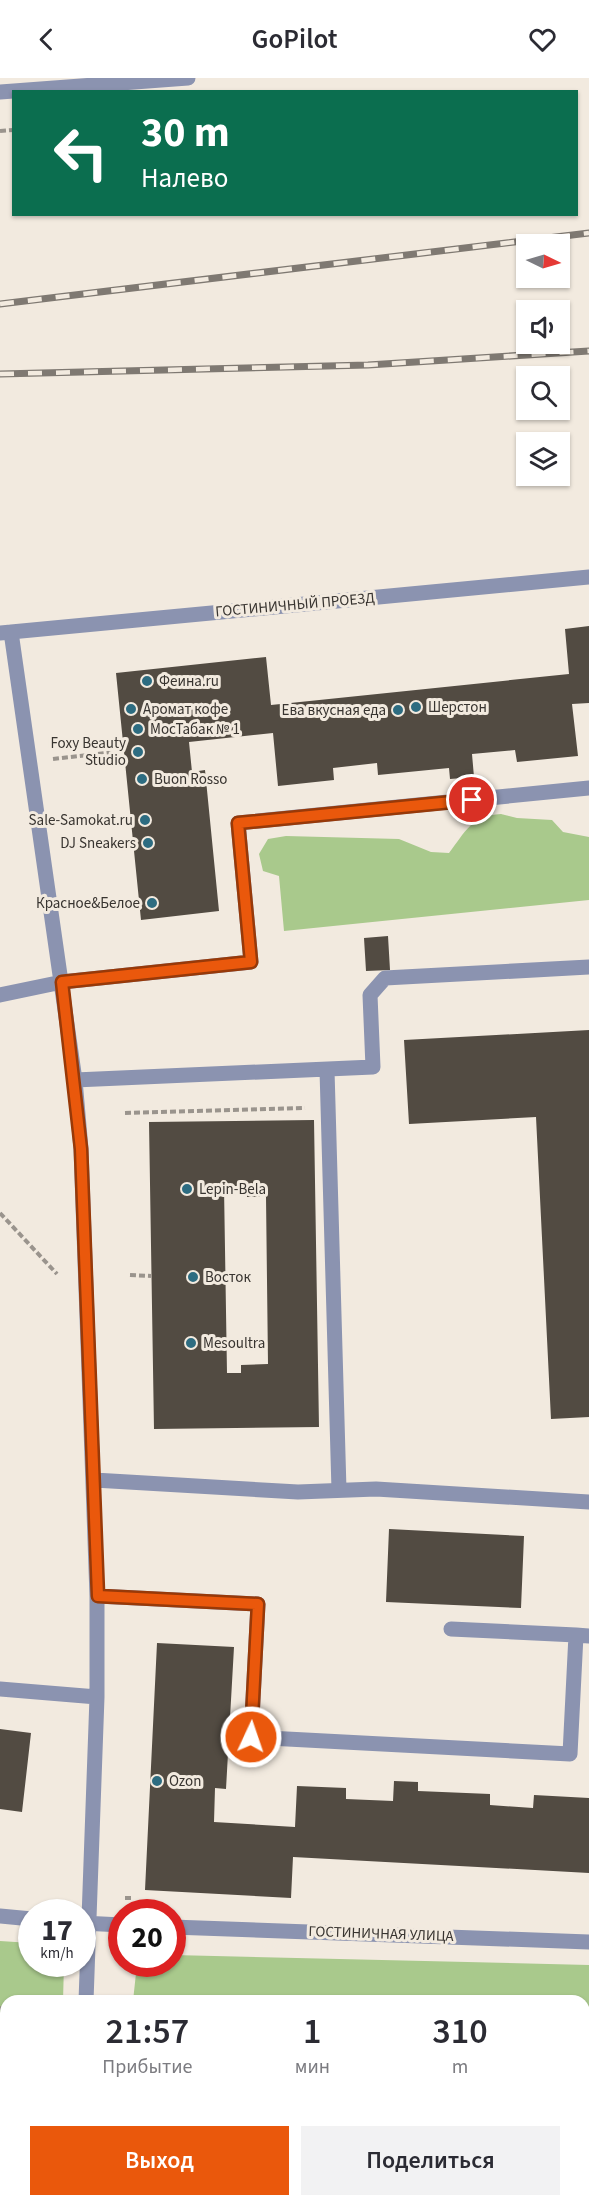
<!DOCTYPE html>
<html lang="ru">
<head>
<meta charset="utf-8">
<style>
	:root { --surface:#fff; --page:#f2f2f3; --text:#2b2b33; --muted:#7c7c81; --accent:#ea580c }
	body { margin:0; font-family:"Source Sans 3",sans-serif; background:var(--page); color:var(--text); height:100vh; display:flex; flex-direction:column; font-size:22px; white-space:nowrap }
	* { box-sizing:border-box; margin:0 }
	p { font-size:20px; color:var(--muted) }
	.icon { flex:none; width:33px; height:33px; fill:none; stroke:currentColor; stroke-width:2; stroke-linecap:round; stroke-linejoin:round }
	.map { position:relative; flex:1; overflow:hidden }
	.sheet { position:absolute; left:0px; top:1917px; width:590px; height:212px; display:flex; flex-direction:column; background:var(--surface); border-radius:18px 18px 0 0; box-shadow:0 2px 4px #0004 }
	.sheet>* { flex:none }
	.guide { position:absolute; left:12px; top:12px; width:566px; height:126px; border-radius:0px; box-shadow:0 2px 4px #0004; background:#0b6e4f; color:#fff; overflow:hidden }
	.needle { width:39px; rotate:95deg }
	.controls { position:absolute; left:516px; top:156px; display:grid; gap:12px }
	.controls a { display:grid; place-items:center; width:54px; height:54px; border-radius:0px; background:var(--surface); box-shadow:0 2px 4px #0004; font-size:30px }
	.speed { position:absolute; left:18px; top:1821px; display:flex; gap:12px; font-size:30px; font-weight:700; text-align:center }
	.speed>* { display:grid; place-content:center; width:78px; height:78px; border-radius:50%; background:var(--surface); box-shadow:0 2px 4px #0004; line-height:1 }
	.speed small { font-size:15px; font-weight:400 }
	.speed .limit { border:9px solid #d22; background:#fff; color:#111 }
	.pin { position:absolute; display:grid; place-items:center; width:51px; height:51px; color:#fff; margin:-26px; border:3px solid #fff; border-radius:50%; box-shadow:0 2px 6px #0007 }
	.me { position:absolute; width:66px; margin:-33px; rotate:3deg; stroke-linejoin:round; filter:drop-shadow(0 0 4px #0008) }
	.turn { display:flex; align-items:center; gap:21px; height:126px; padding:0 30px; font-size:27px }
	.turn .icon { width:78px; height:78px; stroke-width:2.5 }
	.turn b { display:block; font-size:42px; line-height:51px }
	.eta { display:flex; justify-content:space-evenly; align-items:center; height:102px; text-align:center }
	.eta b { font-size:36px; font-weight:600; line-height:42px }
	.cta { display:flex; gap:12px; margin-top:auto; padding:12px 30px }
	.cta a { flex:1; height:69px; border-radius:0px; background:var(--accent); color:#fff; font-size:24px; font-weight:600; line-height:69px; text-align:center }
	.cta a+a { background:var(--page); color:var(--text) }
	header { display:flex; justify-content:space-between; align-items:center; height:78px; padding:0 30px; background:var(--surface); font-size:27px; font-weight:600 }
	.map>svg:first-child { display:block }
</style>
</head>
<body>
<header><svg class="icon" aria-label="back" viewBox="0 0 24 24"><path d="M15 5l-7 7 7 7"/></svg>GoPilot<svg class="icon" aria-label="heart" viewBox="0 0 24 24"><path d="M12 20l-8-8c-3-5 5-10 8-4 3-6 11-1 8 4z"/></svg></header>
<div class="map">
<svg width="589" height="2128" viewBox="0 0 589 2128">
	<rect width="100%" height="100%" fill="#f2eadf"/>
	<!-- built -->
	<path fill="#eddfce" d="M 0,2047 L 6,2048 L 6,2122 L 52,2123 L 52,2128 L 0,2128 Z"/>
	<!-- green -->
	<path fill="#a9c98c" d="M 501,736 L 517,740 L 552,742 L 563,754 L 589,759 L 589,822 L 284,853 L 279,798 L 263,793 L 259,776 L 268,761 L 286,758 L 399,761 L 431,774 L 449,775 C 466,753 471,738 501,736 Z
		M 0,1863 L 31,1865 L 32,1886 L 64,1886 L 63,1923 L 6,1923 L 6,1990 L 0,1990 Z
		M 173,1877 L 589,1887 L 589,2058 L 584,2057 L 584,1923 L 133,1923 L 137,1886 L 172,1886 Z
		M 0,2094 L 6,2095 L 6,2122 L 36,2123 L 36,2128 L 0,2128 Z"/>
	<!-- building -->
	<path fill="#524b42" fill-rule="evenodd" d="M 589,548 L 589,625 L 572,626 L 578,678 L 517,684 L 515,672 L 472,676 L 474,699 L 450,701 L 449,690 L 378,697 L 377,685 L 333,690 L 334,702 L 278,708 L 273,655 L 189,664 L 192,694 L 205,692 L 219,833 L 141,842 L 116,595 L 266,579 L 271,627 L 569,596 L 565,551 Z
		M 388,858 L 390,892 L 366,893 L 364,860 Z
		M 589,952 L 589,1339 L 551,1341 L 536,1039 L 409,1046 L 404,962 Z
		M 314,1042 L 319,1349 L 154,1351 L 149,1044 ZM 224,1109 L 247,1109 L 247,1119 L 266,1119 L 268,1286 L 241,1287 L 241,1295 L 227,1295 Z
		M 389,1451 L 524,1458 L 521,1530 L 386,1524 Z
		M 157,1565 L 234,1569 L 226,1711 L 215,1710 L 214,1744 L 295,1749 L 297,1708 L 346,1710 L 346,1721 L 393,1723 L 394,1703 L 418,1704 L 418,1713 L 490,1716 L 490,1727 L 533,1730 L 534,1717 L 589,1720 L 589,1795 L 293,1779 L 291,1820 L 145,1812 Z
		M 0,1651 L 31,1655 L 22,1734 L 0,1731 Z
		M 136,2122 L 284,2122 L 284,2128 L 136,2128 Z
		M 581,2123 L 589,2123 L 589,2128 L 580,2128 Z"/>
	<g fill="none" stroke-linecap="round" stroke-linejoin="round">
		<!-- path -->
		<path stroke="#9a948d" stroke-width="4" stroke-dasharray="6 3" stroke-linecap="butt" d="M 0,53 L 14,52
			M 53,681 L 115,674
			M 65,769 L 124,763
			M 125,1035 L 305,1030
			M 0,1135 L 57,1196
			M 130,1197 L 151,1198
			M 125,1820 L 133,1820
			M 0,1930 L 6,1931
			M 584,1976 L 589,1977"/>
		<!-- minor -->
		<path stroke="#8b93b0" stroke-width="15" d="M 0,14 L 188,0
			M 11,554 L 75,1002 L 81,1071 L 97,1518 L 97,1619 L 86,1923
			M 0,555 L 589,499
			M 0,917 L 62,904 L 251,884 L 238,745 L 589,710
			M 327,992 L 339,1412
			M 75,1002 L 373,989 L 370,917 L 385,900 L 589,889
			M 94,1402 L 298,1414 L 376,1411 L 589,1424
			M 97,1518 L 258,1526 L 251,1659 L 570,1676 L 576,1557 L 589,1558
			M 451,1551 L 576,1557
			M 0,1611 L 97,1619
			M 0,1838 L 32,1841
			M 82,1845 L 122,1847
			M 172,1849 L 589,1864
			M 0,2013 L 6,2014
			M 584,2074 L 589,2075
			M 81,2128 L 81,2122"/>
		<!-- rail casing -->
		<g stroke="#7f7972" stroke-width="7">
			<path id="rail" d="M 0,226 L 589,155
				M 0,296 L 368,287 L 589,273"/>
		</g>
		<!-- rail -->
		<use href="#rail" stroke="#f2eadf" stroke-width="4.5" stroke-dasharray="14" stroke-linecap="butt"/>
	</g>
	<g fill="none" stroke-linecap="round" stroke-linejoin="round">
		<!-- route casing -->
		<g stroke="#983908" stroke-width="15">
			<path id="route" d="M 251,1659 L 258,1526 L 98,1518 L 81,1071 L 62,904 L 251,884 L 238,745 L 472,722"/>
		</g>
		<!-- route -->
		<use href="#route" stroke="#ea580c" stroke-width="10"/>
	</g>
	<!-- markers -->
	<g fill="#2d6c81" stroke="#f2eadf" stroke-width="2">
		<circle cx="147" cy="603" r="6"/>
		<circle cx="416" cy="629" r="6"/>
		<circle cx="131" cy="631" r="6"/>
		<circle cx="398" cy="632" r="6"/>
		<circle cx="138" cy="651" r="6"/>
		<circle cx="138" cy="674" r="6"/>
		<circle cx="142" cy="701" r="6"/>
		<circle cx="145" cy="742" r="6"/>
		<circle cx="148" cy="765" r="6"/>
		<circle cx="152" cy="825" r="6"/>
		<circle cx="187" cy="1111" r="6"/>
		<circle cx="193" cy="1199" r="6"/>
		<circle cx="191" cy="1265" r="6"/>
		<circle cx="157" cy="1703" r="6"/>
	</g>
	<g text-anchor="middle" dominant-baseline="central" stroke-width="6" stroke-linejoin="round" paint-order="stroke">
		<!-- street labels -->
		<g font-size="15" fill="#383430" stroke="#f2eadf">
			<text transform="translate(295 527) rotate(-5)">ГОСТИНИЧНЫЙ ПРОЕЗД</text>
			<text transform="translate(381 1856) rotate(2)">ГОСТИНИЧНАЯ УЛИЦА</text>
		</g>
		<!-- poi labels -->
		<g font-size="15" fill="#383430" stroke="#f2eadf" text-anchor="start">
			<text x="159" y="603">Феина.ru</text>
			<text x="428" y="629">Шерстон</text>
			<text x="143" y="631">Аромат кофе</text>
			<text x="386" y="632" text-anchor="end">Ева вкусная еда</text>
			<text x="150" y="651">МосТабак № 1</text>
			<text x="126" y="665" text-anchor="end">Foxy Beauty<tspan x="126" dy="17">Studio</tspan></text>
			<text x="154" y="701">Buon Rosso</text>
			<text x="133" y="742" text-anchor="end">Sale-Samokat.ru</text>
			<text x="136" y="765" text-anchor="end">DJ Sneakers</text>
			<text x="140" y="825" text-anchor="end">Красное&amp;Белое</text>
			<text x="199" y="1111">Lepin-Bela</text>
			<text x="205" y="1199">Восток</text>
			<text x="203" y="1265">Mesoultra</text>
			<text x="169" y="1703">Ozon</text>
		</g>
	</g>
</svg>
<div class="controls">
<a><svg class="needle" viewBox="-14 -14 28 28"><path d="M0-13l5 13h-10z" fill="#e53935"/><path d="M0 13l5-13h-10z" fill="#7c7c81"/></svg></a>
<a><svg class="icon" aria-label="sound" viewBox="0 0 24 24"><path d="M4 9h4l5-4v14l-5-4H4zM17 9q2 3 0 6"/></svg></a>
<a><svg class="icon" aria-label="search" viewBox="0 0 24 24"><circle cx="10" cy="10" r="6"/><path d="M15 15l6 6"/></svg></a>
<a><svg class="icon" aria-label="layers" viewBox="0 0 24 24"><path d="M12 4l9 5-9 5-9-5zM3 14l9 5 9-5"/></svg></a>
</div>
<div class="speed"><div>17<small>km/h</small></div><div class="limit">20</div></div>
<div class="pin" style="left:472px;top:722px;background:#d93025"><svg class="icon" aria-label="arrive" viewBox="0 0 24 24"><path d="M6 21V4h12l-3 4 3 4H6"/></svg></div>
<svg class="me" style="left:251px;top:1659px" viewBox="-20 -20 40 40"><circle r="17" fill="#ea580c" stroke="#fff" stroke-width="3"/><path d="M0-11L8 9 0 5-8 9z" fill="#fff"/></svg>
<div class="guide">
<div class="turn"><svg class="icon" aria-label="left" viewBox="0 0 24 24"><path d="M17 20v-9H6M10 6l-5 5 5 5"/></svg><div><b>30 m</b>Налево</div></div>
</div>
<section class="sheet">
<div class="eta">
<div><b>21:57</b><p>Прибытие</p></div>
<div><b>1</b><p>мин</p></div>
<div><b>310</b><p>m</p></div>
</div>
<div class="cta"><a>Выход</a><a>Поделиться</a></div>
</section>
</div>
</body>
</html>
